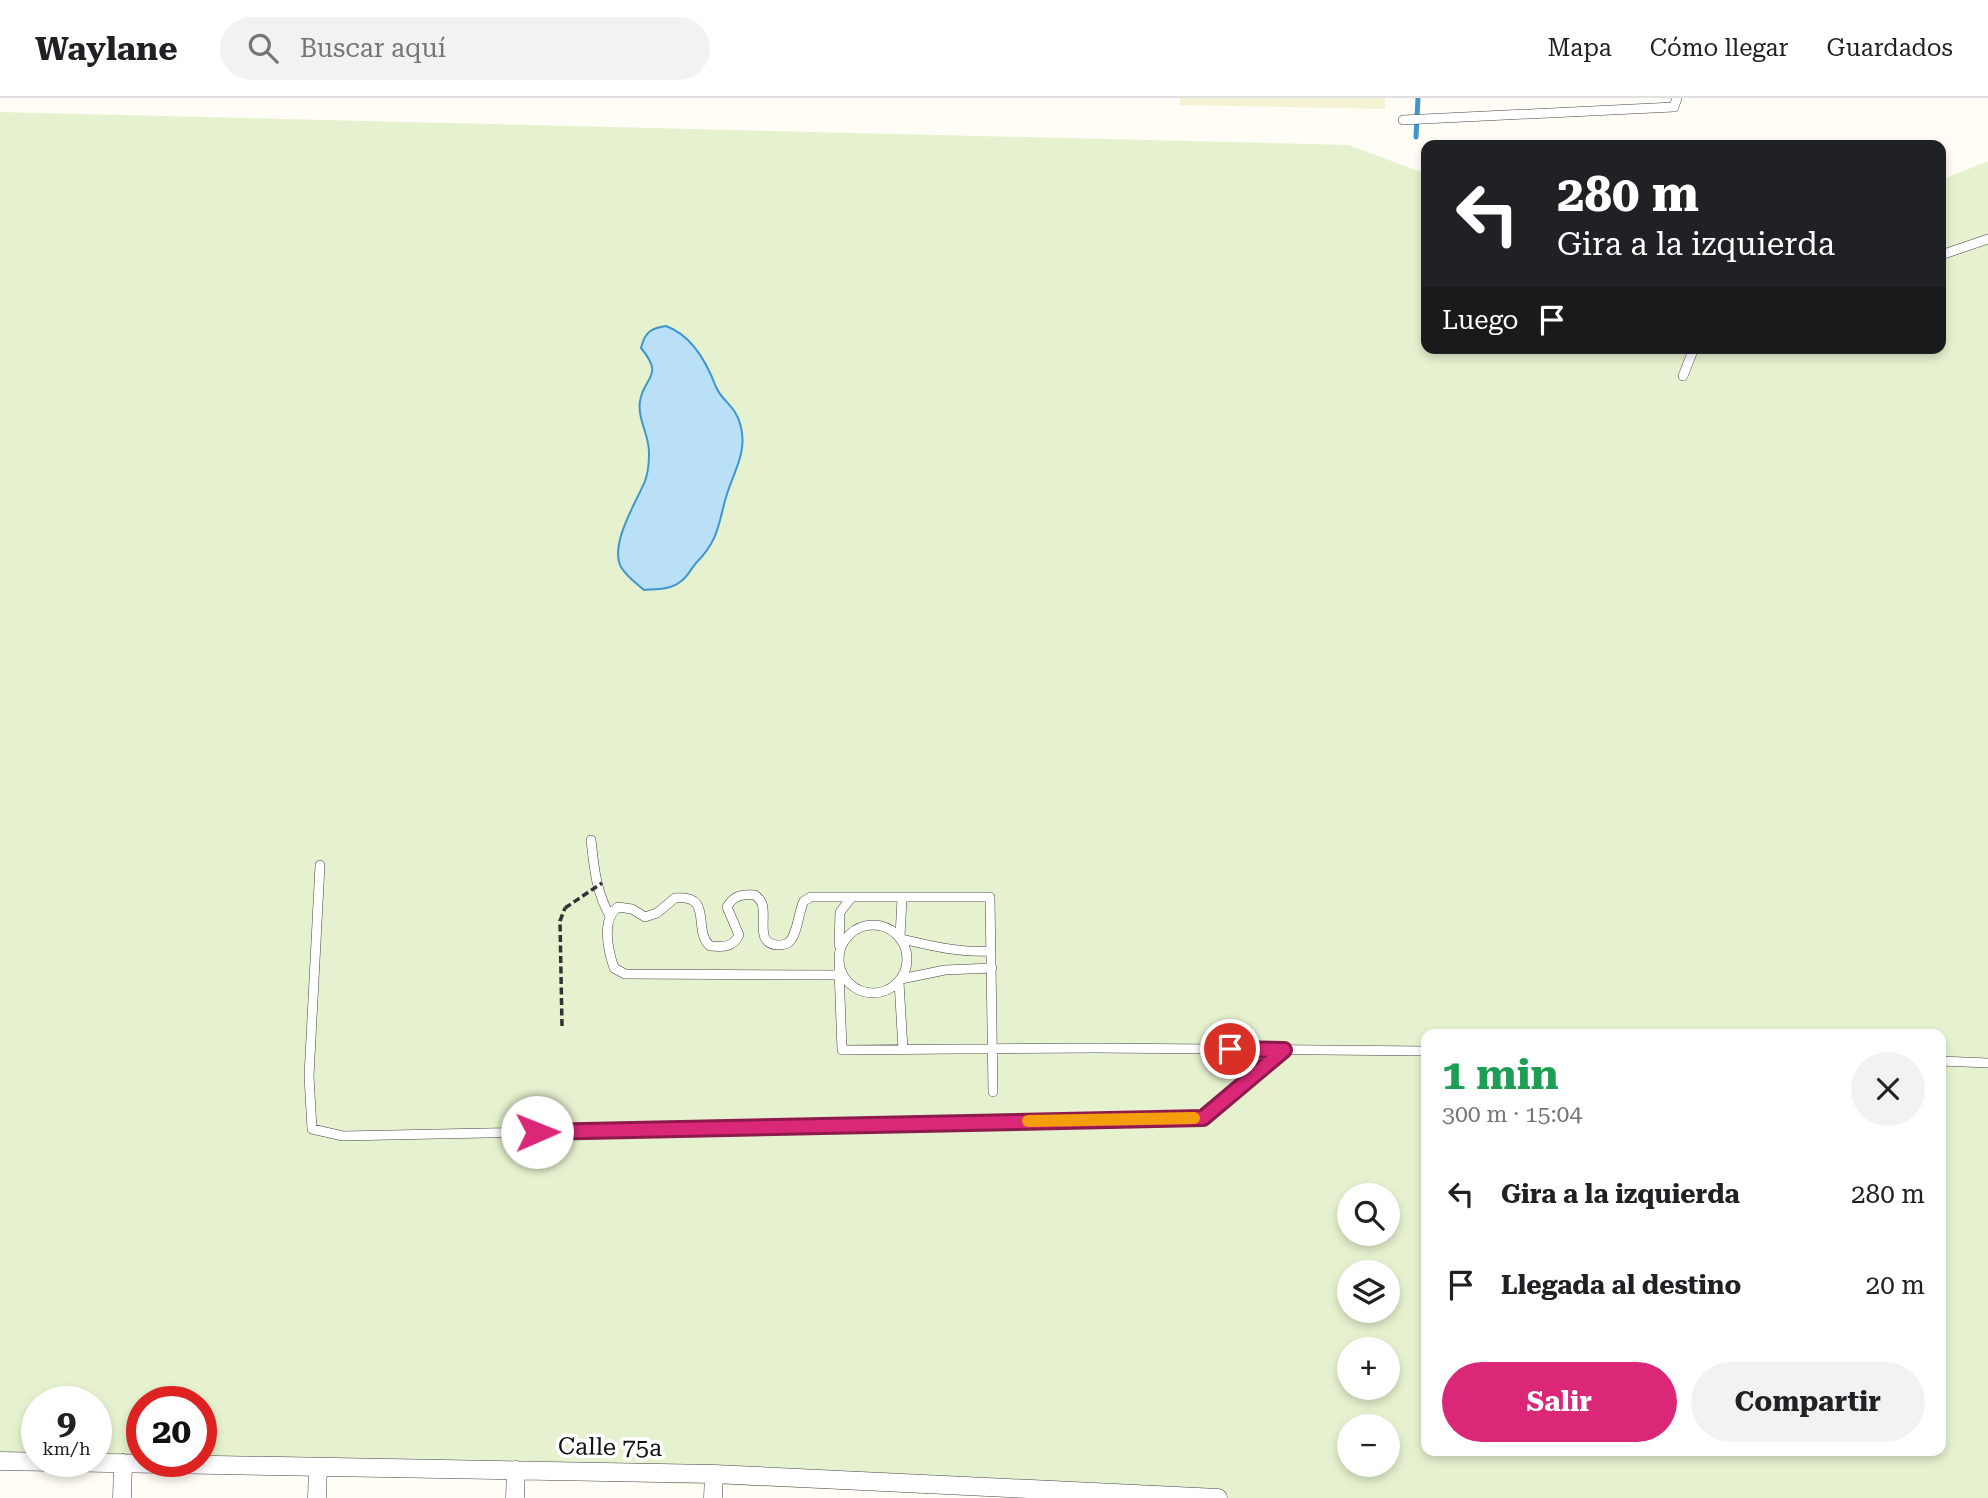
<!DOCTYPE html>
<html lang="es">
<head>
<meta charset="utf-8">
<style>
	:root { --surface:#fff; --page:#f2f2f2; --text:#202124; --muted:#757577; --line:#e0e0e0; --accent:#db2777 }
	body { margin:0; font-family:"Roboto Serif",serif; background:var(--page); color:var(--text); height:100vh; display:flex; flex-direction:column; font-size:26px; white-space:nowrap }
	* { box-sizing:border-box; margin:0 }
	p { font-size:23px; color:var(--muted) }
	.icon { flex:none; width:38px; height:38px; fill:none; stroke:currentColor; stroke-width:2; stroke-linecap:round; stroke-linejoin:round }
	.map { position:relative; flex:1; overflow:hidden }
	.drawer { position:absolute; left:1421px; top:931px; width:525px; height:427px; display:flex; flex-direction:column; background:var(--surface); border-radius:14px; box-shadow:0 4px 10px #0003 }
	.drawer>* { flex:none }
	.top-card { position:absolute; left:1421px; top:42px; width:525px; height:214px; border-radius:14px; box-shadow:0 4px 10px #0003; background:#202124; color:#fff; overflow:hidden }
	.fabs { position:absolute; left:1337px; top:1085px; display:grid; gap:14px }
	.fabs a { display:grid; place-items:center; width:63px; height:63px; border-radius:50%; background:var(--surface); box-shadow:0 4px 10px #0003; font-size:35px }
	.speed { position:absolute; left:21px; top:1288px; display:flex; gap:14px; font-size:35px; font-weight:700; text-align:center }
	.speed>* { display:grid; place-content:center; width:91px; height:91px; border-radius:50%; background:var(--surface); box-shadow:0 4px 10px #0003; line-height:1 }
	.speed small { font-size:18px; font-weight:400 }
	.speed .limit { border:10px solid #d22; background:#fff; color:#111 }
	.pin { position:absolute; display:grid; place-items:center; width:60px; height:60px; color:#fff; margin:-30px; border:4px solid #fff; border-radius:50%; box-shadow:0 2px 7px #0007 }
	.me { position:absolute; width:77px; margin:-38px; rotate:89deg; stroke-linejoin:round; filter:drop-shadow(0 0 5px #0008) }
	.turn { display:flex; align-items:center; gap:24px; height:147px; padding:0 21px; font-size:32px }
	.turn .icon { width:91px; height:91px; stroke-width:2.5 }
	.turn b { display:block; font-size:49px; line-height:60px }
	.then { display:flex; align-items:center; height:66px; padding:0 21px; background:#0003; gap:14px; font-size:26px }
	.round { display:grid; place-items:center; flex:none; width:74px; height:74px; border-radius:37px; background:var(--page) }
	.summary { display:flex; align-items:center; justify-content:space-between; height:119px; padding:0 21px }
	h1 { font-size:42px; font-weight:700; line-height:52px; color:#1e9e55 }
	.action { display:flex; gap:14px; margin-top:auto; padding:14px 21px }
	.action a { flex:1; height:80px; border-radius:42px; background:var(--accent); color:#fff; font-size:28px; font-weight:700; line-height:80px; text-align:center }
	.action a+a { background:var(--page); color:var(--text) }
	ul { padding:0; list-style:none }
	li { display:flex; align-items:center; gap:21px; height:91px; padding:0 21px }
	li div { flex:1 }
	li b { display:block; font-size:26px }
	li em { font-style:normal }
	header { display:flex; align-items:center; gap:42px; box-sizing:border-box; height:98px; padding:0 35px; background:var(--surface); border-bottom:2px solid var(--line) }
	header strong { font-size:33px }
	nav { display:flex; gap:38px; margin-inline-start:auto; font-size:24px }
	.search { width:490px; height:63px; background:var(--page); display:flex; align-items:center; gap:18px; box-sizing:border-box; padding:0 24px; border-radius:38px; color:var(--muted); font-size:26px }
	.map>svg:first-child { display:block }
</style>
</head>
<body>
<header>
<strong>Waylane</strong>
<div class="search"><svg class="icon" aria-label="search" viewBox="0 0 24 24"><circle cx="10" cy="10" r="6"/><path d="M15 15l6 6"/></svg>Buscar aquí</div>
<nav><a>Mapa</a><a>Cómo llegar</a><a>Guardados</a></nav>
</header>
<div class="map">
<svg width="1988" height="1400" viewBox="0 0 1988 1400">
	<rect width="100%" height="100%" fill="#fffdf5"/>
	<!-- farmland -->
	<path fill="#f6f3d4" d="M 1180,0 L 1385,0 L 1385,11 L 1180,7 Z"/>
	<!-- pitch -->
	<path fill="#e6f2cf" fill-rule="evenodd" d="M 0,14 L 1349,47 L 1426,76 L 1426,250 L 1941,250 L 1941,82 L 1988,63 L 1988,1400 L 1092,1400 L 0,1362 ZM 1426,936 L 1941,936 L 1941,1353 L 1426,1353 ZM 1349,1097 L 1388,1097 L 1388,1136 L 1349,1136 ZM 1349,1174 L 1388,1174 L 1388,1213 L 1349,1213 ZM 1349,1251 L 1388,1251 L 1388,1290 L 1349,1290 ZM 37,1304 L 96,1304 L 96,1363 L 37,1363 ZM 142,1304 L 201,1304 L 201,1363 L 142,1363 ZM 1349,1328 L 1388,1328 L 1388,1367 L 1349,1367 Z"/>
	<!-- water -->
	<path fill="#b9e0f7" stroke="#3f96cf" stroke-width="2" d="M 666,228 C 691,237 707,265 716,289 C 723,305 736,307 741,329 C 747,355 734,373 727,396 C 718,425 720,440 697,464 C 691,470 688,479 680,484 C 670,492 656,491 644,492 C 636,485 626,478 621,469 C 609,446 637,403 645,383 C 648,375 649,364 649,356 C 650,338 637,321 640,303 C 644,278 665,279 641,250 C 645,234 651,230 666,228 Z"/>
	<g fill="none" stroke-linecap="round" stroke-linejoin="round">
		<!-- stream -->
		<path stroke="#3f96cf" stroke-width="5" d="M 1416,39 L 1418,0"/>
		<!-- service casing -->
		<g stroke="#444" stroke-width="10">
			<path id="service" d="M 1403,22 L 1674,9 L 1677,0
				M 1941,157 L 1988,141
				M 1683,278 L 1694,250
				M 591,742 C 594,769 596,794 610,818
				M 320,767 L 309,978 L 312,1031 L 343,1038 L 1203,1020 L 1285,952
				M839 861a34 34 0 1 1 68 0a34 34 0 1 1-68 0Z
				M 900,839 L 902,800
				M 902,841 C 931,848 961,855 991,853
				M 839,847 L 840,814 L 852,799
				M 839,871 L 842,952 L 1095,950 L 1426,953
				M 840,877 L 625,876 L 614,870 C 608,852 601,821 618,809 L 632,811 L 645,819 L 657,815 L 675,800 C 714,796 692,832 710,848 C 722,849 733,850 739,837 L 727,809 C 734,797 742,796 755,797 C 760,801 763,805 763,811 C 765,825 757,846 778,847 C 782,847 786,847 789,844 C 798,836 798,814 804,803 L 811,799 L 990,799 L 993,994
				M 901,881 L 945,872 L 992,870
				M 899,884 L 903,951
				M 1941,963 L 1988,965"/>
		</g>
		<!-- minor casing -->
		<g stroke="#444" stroke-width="19">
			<path id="minor" d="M 0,1363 L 714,1376 L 1218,1400
				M 122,1400 L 123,1365
				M 317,1400 L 318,1369
				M 515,1400 L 516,1372
				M 713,1400 L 714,1376"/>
		</g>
		<!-- path -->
		<path stroke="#333" stroke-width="3.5" stroke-dasharray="7 3.5" stroke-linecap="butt" d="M 562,928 L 560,823 L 565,810"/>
		<!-- service -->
		<use href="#service" stroke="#fff" stroke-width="9"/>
		<!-- minor -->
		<use href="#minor" stroke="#fff" stroke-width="18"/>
		<!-- path-bridge -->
		<path stroke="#333" stroke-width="3.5" stroke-dasharray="7 3.5" stroke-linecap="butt" d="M 565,810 L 602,785"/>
	</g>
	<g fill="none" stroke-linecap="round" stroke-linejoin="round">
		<!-- route casing -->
		<g stroke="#8e194d" stroke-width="18">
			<path id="route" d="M 537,1034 L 1203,1020 L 1284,952 L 1230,951"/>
		</g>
		<!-- route -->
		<use href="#route" stroke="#db2777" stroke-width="12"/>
		<!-- slow -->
		<path stroke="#f59e0b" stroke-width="12" d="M 1028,1023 L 1194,1020"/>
	</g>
	<g text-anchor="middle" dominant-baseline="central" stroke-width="7" stroke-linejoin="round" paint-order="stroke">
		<!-- street labels -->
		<g font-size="24" fill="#111" stroke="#fff">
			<text transform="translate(610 1349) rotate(1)">Calle 75a</text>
		</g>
	</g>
</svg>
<div class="fabs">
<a><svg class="icon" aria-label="search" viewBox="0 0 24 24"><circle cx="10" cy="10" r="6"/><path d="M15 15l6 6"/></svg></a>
<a><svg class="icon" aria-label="layers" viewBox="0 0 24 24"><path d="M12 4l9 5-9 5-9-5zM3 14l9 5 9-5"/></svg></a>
<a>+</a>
<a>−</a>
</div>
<div class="speed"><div>9<small>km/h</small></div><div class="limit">20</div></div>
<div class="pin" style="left:1230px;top:951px;background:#d93025"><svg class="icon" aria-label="arrive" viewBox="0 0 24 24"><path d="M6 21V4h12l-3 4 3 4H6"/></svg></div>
<svg class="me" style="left:537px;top:1034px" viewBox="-20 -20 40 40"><circle r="19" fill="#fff"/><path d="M0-13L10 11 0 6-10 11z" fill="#db2777"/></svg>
<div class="top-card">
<div class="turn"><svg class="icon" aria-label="left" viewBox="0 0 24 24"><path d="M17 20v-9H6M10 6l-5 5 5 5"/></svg><div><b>280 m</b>Gira a la izquierda</div></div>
<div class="then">Luego<svg class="icon" aria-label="arrive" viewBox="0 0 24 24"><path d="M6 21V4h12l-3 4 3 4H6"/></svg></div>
</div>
<section class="drawer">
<div class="summary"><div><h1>1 min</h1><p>300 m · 15:04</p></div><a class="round"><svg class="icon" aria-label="close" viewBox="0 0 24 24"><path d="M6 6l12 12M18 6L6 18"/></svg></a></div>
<ul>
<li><svg class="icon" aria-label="left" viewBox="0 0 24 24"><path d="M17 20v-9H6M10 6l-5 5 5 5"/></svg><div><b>Gira a la izquierda</b></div><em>280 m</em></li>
<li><svg class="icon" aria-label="arrive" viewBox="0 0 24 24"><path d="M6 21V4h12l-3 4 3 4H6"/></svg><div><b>Llegada al destino</b></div><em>20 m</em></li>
</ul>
<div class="action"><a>Salir</a><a>Compartir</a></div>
</section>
</div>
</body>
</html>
